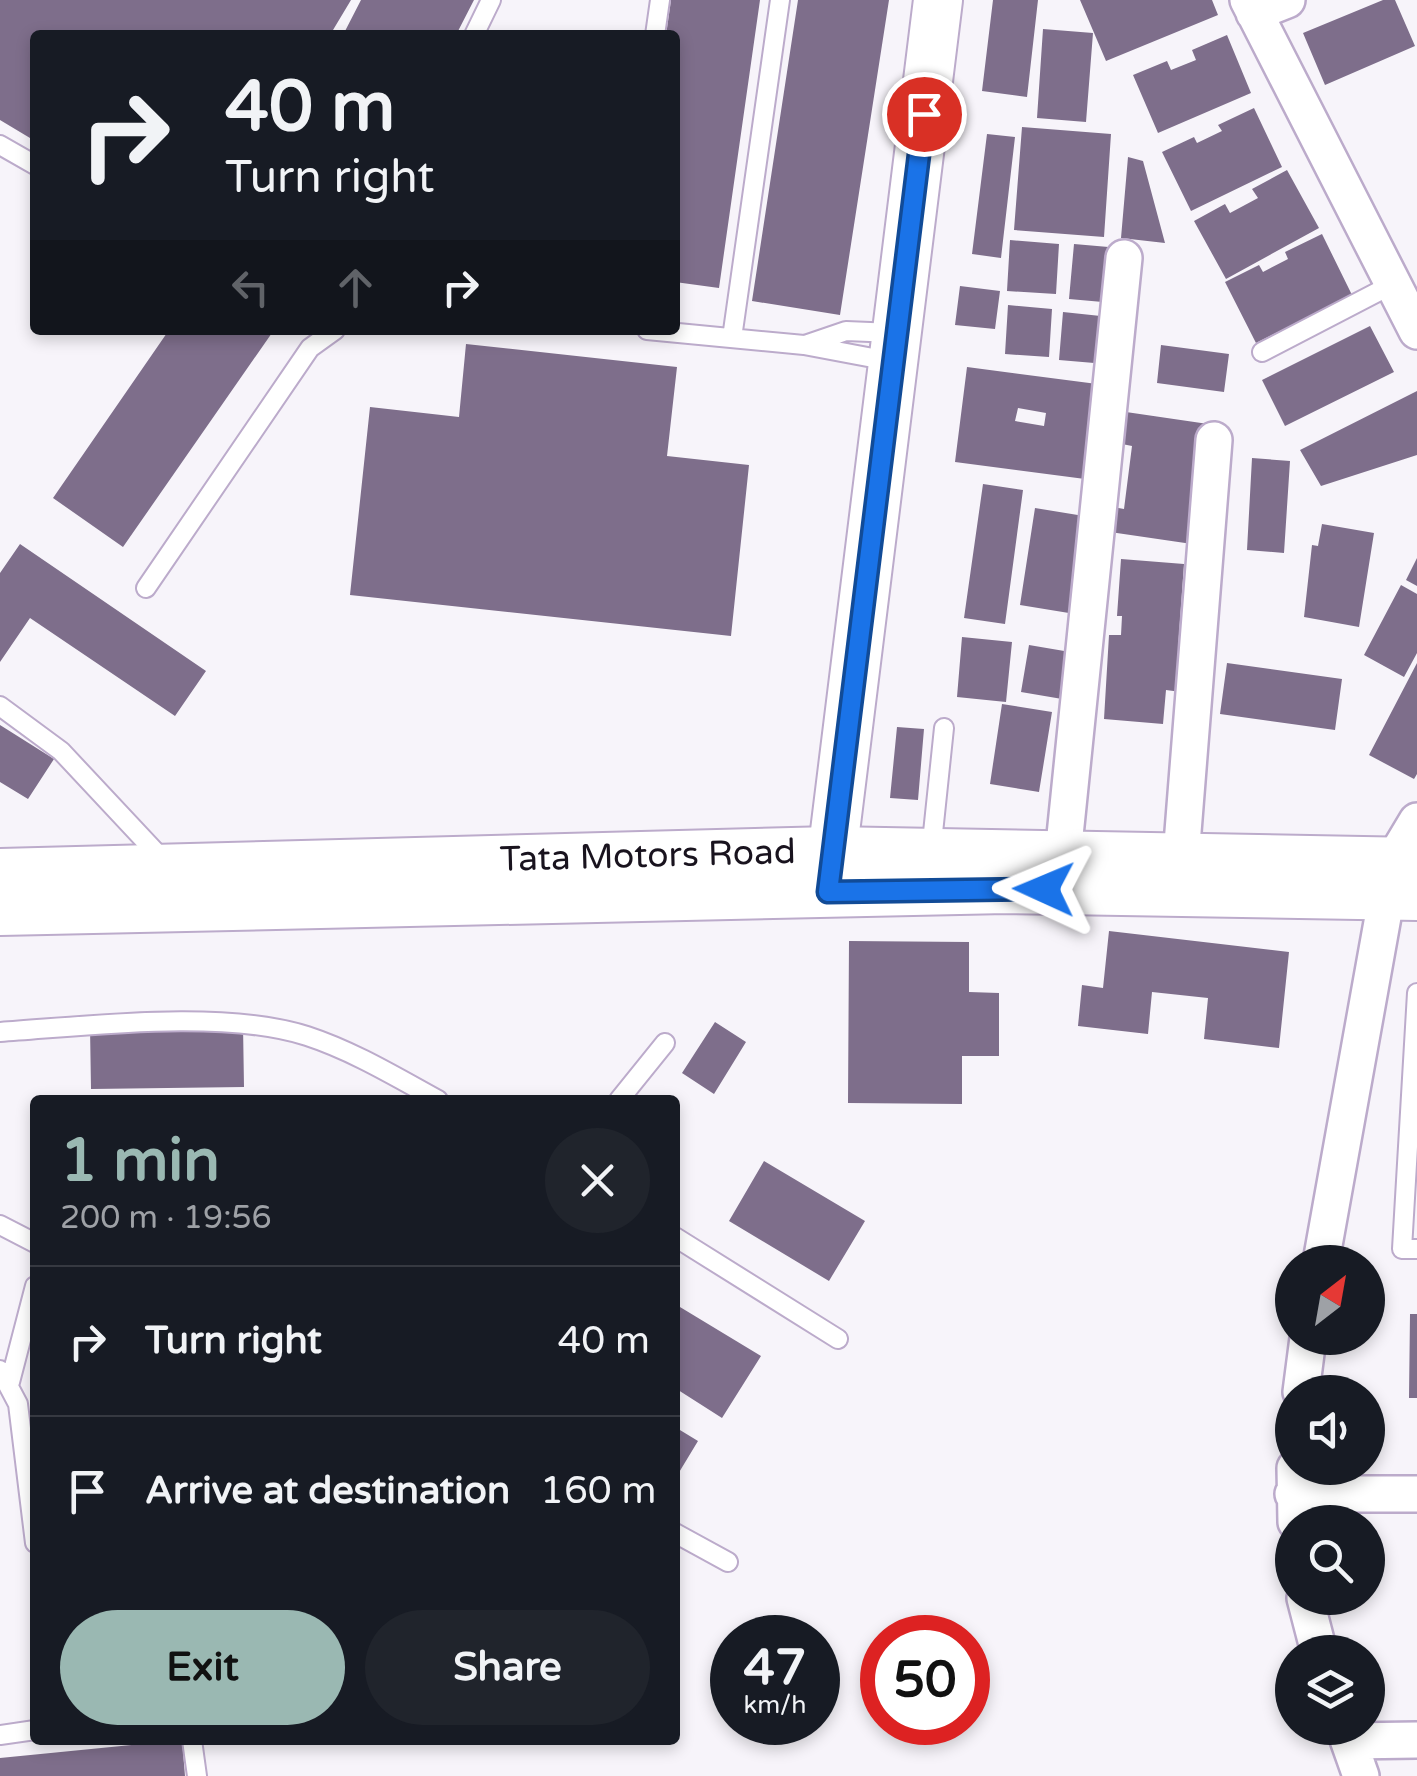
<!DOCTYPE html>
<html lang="en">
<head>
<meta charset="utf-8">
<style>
	:root { --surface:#171b24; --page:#20242c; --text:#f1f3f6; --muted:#9ea1a6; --line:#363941; --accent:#9ab8b2 }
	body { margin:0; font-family:"Varela Round",sans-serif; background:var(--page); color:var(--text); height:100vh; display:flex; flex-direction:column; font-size:38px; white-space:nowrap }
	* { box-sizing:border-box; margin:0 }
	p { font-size:32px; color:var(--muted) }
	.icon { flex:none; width:55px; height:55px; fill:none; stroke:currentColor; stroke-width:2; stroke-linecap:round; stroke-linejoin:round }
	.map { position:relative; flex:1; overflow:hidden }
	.panel { position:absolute; left:30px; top:1095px; width:650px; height:650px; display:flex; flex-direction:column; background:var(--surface); border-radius:10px; box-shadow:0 5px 15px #0003 }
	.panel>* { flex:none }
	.top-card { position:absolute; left:30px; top:30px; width:650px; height:305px; border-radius:10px; box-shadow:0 5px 15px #0003; background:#171b24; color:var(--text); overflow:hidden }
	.needle { width:65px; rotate:31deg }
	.controls { position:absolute; left:1275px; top:1245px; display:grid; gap:20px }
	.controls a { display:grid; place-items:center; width:110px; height:110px; border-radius:50%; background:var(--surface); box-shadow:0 5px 15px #0003; font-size:50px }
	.speed { position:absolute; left:710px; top:1615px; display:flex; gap:20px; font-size:50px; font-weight:700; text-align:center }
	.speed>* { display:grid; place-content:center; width:130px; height:130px; border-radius:50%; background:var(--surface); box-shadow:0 5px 15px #0003; line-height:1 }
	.speed small { font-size:25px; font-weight:400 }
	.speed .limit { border:15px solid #d22; background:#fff; color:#111 }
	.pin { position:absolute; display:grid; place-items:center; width:85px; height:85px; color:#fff; margin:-42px; border:5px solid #fff; border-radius:50%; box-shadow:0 2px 10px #0007 }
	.me { position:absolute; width:110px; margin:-55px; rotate:271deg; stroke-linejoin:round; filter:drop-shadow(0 0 8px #0008) }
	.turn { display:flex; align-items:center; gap:35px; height:210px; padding:0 30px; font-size:45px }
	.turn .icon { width:130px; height:130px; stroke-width:2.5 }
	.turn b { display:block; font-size:70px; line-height:85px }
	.lanes { display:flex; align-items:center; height:95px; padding:0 30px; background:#0003; justify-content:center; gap:50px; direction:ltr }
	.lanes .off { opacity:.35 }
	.round { display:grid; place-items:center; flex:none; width:105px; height:105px; border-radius:52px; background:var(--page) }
	.overview { display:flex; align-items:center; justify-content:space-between; height:170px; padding:0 30px }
	h1 { font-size:60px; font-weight:800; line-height:75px; color:var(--accent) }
	.primary-button { display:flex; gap:20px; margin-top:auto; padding:20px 30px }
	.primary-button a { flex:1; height:115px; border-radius:60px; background:var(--accent); color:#111; font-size:40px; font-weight:800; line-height:115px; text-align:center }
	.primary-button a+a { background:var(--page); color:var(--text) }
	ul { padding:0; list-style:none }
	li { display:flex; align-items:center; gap:30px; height:150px; padding:0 30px; border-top:2px solid var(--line) }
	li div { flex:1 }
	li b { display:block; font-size:38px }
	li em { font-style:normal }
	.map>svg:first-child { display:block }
</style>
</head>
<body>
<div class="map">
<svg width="1417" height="1776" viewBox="0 0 1417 1776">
	<rect width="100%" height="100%" fill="#f7f4fa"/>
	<!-- building -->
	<path fill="#7e6e8b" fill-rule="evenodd" d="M 0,0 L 351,0 L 330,35 L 35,35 L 35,141 L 0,120 Z
		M 361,0 L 474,0 L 456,35 L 343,35 Z
		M 671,0 L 760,0 L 719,288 L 675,282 L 675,35 L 666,35 Z
		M 798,0 L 889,0 L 840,315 L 752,301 Z
		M 993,0 L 1038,0 L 1027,97 L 982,91 Z
		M 1080,0 L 1212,0 L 1218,15 L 1106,61 Z
		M 1383,0 L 1395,0 L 1415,46 L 1325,85 L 1303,33 Z
		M 1043,29 L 1093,33 L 1086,122 L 1037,118 Z
		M 1227,35 L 1251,93 L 1158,133 L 1133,75 L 1167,61 L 1171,70 L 1196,60 L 1192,50 Z
		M 1254,108 L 1282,167 L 1191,211 L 1162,152 L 1194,137 L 1197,143 L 1222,131 L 1218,125 Z
		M 1022,127 L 1111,134 L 1104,237 L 1014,230 Z
		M 987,134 L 1015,137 L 1001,258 L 972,254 Z
		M 1128,157 L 1143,161 L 1165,243 L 1121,238 Z
		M 1287,170 L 1319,228 L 1226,279 L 1194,221 L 1225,204 L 1230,213 L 1258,198 L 1252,189 Z
		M 1322,234 L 1352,295 L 1256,343 L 1225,282 L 1259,265 L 1263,272 L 1288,259 L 1285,252 Z
		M 1010,240 L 1059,244 L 1056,294 L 1007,291 Z
		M 1074,244 L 1120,248 L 1114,303 L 1069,299 Z
		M 960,286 L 1000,291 L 995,329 L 955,325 Z
		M 1008,305 L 1052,309 L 1049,357 L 1005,354 Z
		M 1063,312 L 1110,317 L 1106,364 L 1059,360 Z
		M 1370,326 L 1394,372 L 1285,426 L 1262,380 Z
		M 169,330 L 274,330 L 123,547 L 53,498 Z
		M 466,344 L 677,367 L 667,456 L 749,465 L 731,636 L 350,595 L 370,407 L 459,417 Z
		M 1161,345 L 1229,354 L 1224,392 L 1157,383 Z
		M 967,367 L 1097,384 L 1085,479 L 955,462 ZM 1018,408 L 1046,413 L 1044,426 L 1015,421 Z
		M 1417,391 L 1417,455 L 1321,486 L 1300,450 Z
		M 1126,412 L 1208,424 L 1198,456 L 1190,517 L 1195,517 L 1192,544 L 1110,532 L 1113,507 L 1124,509 L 1132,446 L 1122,444 Z
		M 1252,458 L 1290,461 L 1284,553 L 1247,550 Z
		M 983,484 L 1023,490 L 1005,624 L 964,618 Z
		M 1035,508 L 1090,517 L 1075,614 L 1020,605 Z
		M 1322,524 L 1374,533 L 1359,627 L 1304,617 L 1312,545 L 1318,546 Z
		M 20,544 L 206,671 L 175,716 L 30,618 L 0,662 L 0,573 Z
		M 1417,558 L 1417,586 L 1406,580 Z
		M 1121,559 L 1184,564 L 1178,648 L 1184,648 L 1181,692 L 1166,690 L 1163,724 L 1104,719 L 1109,635 L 1121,635 L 1122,616 L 1117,616 Z
		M 1401,585 L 1417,594 L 1417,653 L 1404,677 L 1364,655 Z
		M 962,637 L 1012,642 L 1006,702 L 957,697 Z
		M 1029,645 L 1076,653 L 1068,700 L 1021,692 Z
		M 1227,663 L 1342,679 L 1335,730 L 1220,714 Z
		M 1417,663 L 1417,774 L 1414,779 L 1369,755 Z
		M 1002,704 L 1052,712 L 1039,792 L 990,784 Z
		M 0,725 L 54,759 L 28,799 L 0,782 Z
		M 897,727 L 924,729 L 918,800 L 890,798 Z
		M 1109,931 L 1289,952 L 1279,1048 L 1204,1039 L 1208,998 L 1152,992 L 1148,1034 L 1078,1026 L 1082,985 L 1103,988 Z
		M 849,941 L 969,942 L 969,992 L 999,993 L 999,1056 L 962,1056 L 962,1104 L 848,1103 Z
		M 715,1022 L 746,1042 L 714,1094 L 682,1073 Z
		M 243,1025 L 244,1087 L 91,1089 L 90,1027 Z
		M 764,1161 L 865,1221 L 829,1281 L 729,1221 Z
		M 675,1304 L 761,1356 L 722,1418 L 675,1388 Z
		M 1410,1314 L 1417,1314 L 1417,1398 L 1409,1398 Z
		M 675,1427 L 698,1441 L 675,1479 Z
		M 182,1740 L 185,1776 L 0,1776 L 0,1758 Z"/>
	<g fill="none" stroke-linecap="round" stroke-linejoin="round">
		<!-- lane casing -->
		<g stroke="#bcabcb" stroke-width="22">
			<path id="lane" d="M 474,35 L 491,0
				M 655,35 L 660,0
				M 0,145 L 35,165
				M 647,330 L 804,345 L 889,361
				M 732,338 L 780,0
				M 805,345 L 846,331 L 894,333
				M 1262,352 L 1393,284
				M 146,588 L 310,348 L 335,330
				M 0,706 L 61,751 L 164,861
				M 931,852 L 944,728
				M 1417,993 L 1402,1249 L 1417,1249
				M 0,1032 C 89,1026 222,1009 307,1036 C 353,1051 396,1077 438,1100
				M 619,1100 L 665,1043
				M 0,1225 L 35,1243
				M 675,1237 L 838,1339
				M 0,1370 L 18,1404 L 35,1543
				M 10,1382 L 35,1286
				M 675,1533 L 728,1562
				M 0,1735 L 35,1730
				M 192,1740 L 197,1776"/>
		</g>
		<!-- street casing -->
		<g stroke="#bcabcb" stroke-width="40">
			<path id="street" d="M 1248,0 L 1417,331
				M 1254,13 L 1287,0
				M 1063,855 L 1124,258
				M 1181,857 L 1214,440
				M 1321,1262 L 1393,861 L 1417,821
				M 1301,1392 L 1308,1338
				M 1295,1468 L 1296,1522
				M 1293,1494 L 1417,1494
				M 1305,1598 L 1319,1652
				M 1344,1728 L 1361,1776
				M 1349,1741 L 1417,1740"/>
		</g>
		<!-- secondary casing -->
		<g stroke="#bcabcb" stroke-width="52">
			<g id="secondary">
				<path id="s1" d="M 0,873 L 831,851 L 1417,862"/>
				<path d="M 829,880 L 938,0"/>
				<path d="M 0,911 L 1006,889 L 1417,896"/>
			</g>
		</g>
		<!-- lane -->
		<use href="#lane" stroke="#fff" stroke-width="18"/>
		<!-- street -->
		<use href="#street" stroke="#fff" stroke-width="35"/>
		<!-- secondary -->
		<use href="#secondary" stroke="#fff" stroke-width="48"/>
	</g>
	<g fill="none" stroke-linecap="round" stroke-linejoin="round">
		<!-- route casing -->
		<g stroke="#114b97" stroke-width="25">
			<path id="route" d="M 924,114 L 828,892 L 1044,889"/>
		</g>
		<!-- route -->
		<use href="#route" stroke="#1a73e8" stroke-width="18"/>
	</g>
	<g text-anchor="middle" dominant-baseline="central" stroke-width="10" stroke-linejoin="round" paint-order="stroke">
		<!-- street labels -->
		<g font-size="35" fill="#19131e" stroke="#f7f4fa">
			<text stroke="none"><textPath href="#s1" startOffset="648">Tata Motors Road</textPath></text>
		</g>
	</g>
</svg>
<div class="controls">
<a><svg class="needle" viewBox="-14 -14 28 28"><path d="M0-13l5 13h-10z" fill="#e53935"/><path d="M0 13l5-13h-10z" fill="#9ea1a6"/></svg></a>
<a><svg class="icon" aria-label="sound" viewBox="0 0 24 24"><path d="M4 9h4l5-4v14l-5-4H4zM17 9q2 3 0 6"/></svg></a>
<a><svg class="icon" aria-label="search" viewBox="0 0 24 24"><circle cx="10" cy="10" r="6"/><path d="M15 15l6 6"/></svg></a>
<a><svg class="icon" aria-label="layers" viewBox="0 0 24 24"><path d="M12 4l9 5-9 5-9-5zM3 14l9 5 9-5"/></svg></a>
</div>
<div class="speed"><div>47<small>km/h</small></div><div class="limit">50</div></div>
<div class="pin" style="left:924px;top:114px;background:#d93025"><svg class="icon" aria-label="arrive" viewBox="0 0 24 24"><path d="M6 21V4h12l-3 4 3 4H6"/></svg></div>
<svg class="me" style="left:1044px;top:889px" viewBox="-20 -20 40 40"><path d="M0-17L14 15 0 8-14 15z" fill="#1a73e8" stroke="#fff" stroke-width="4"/></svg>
<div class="top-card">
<div class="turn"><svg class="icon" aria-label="right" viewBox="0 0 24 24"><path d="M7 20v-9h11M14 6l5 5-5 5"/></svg><div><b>40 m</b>Turn right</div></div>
<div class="lanes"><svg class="icon off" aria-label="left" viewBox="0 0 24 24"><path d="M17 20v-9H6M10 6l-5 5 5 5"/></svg><svg class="icon off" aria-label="ahead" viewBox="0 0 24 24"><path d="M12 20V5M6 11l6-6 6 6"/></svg><svg class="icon" aria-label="right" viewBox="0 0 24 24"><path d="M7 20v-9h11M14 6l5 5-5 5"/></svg></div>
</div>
<section class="panel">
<div class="overview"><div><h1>1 min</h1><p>200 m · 19:56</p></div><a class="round"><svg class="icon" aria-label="close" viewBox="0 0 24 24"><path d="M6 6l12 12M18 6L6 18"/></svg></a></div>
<ul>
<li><svg class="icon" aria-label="right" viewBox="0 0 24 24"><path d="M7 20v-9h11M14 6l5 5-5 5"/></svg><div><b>Turn right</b></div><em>40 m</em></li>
<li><svg class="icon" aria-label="arrive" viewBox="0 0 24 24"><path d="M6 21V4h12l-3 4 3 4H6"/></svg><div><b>Arrive at destination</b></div><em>160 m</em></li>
</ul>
<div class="primary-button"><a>Exit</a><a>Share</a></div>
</section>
</div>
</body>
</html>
